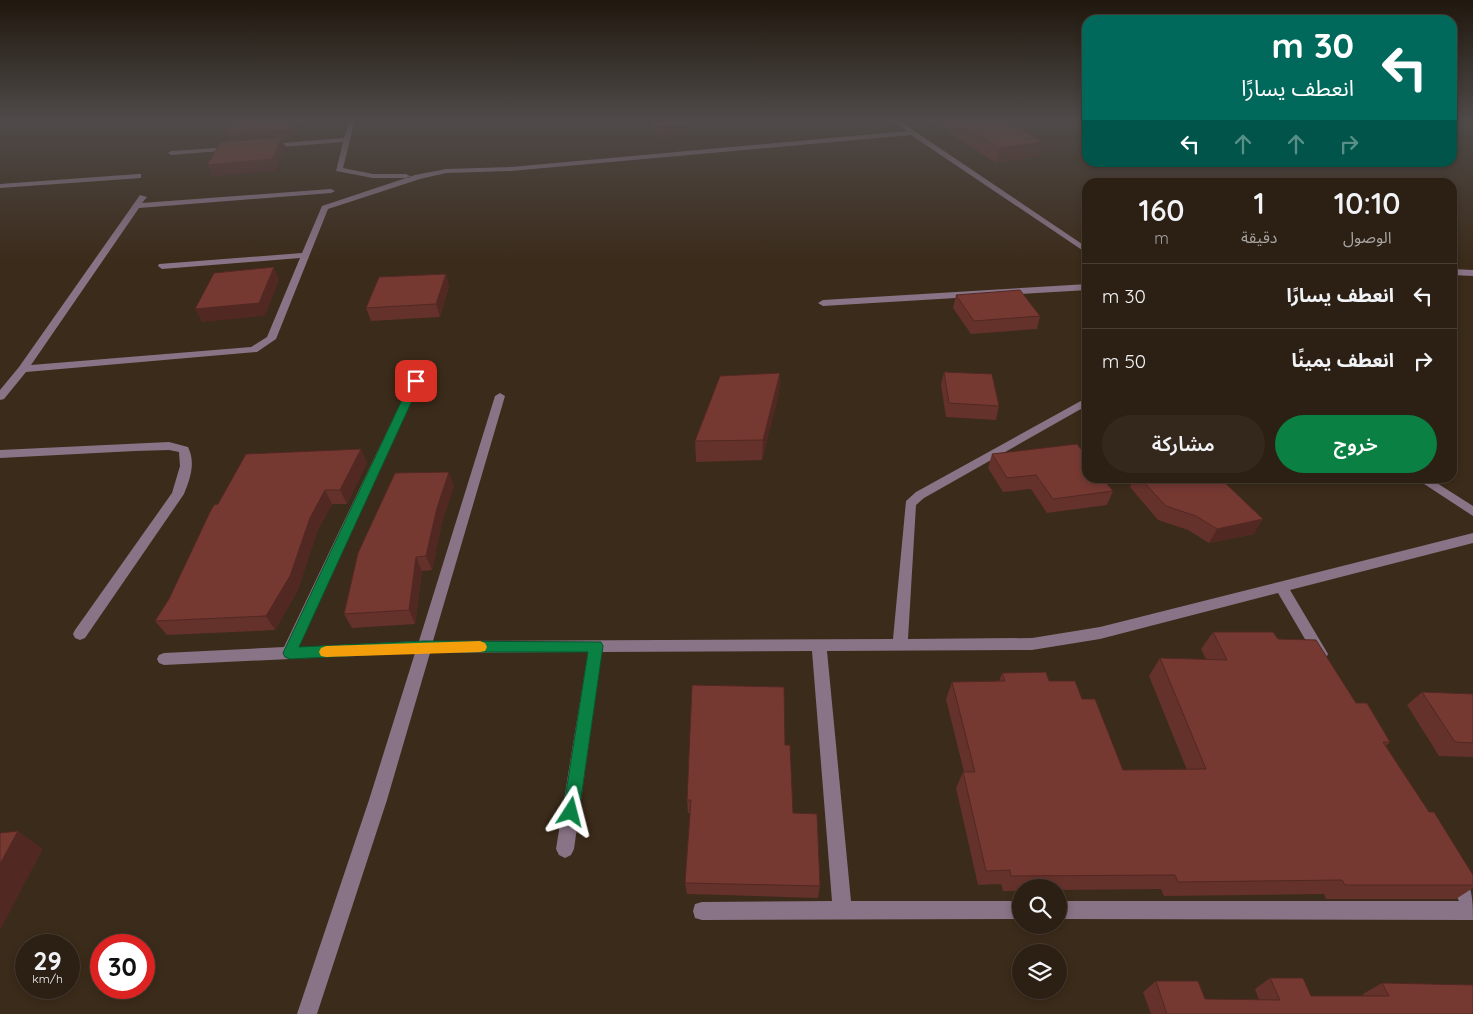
<!DOCTYPE html>
<html lang="ar">
<head>
<meta charset="utf-8">
<style>
	:root { --surface:#2c2014; --page:#34281d; --text:#f1f3f6; --muted:#a6a3a0; --line:#483e34; --accent:#0b8043 }
	body { margin:0; font-family:Quicksand,"Noto Sans Arabic",sans-serif; background:var(--page); color:var(--text); direction:rtl; height:100vh; display:flex; flex-direction:column; font-size:19px; white-space:nowrap }
	* { box-sizing:border-box; margin:0 }
	p { font-size:16px; color:var(--muted) }
	.icon { flex:none; width:28px; height:28px; fill:none; stroke:currentColor; stroke-width:2; stroke-linecap:round; stroke-linejoin:round }
	.map { position:relative; flex:1; overflow:hidden; direction:ltr }
	.drawer { position:absolute; left:1082px; top:178px; width:375px; height:305px; display:flex; flex-direction:column; background:var(--surface); border-radius:15px; box-shadow:0 2px 8px #0003,0 0 0 1px var(--line); direction:rtl }
	.drawer>* { flex:none }
	.guide { position:absolute; left:1082px; top:15px; width:375px; height:152px; border-radius:15px; box-shadow:0 2px 8px #0003,0 0 0 1px var(--line); direction:rtl; background:#00695c; color:#fff; overflow:hidden }
	.buttons { position:absolute; left:1012px; top:879px; display:grid; gap:10px }
	.buttons a { display:grid; place-items:center; width:55px; height:55px; border-radius:50%; background:var(--surface); box-shadow:0 2px 8px #0003,0 0 0 1px var(--line); font-size:25px }
	.speed { position:absolute; left:15px; top:934px; display:flex; gap:10px; font-size:25px; font-weight:700; text-align:center }
	.speed>* { display:grid; place-content:center; width:65px; height:65px; border-radius:50%; background:var(--surface); box-shadow:0 2px 8px #0003,0 0 0 1px var(--line); line-height:1 }
	.speed small { font-size:12px; font-weight:400 }
	.speed .limit { border:8px solid #d22; background:#fff; color:#111 }
	.pin { position:absolute; display:grid; place-items:center; width:42px; height:42px; color:#fff; margin:-21px; border-radius:10px; box-shadow:0 2px 8px #0006 }
	.me { position:absolute; width:55px; margin:-28px; rotate:9deg; stroke-linejoin:round; filter:drop-shadow(0 0 4px #0008) }
	.turn { display:flex; align-items:center; gap:18px; height:105px; padding:0 20px; font-size:22px }
	.turn .icon { width:65px; height:65px; stroke-width:2.5 }
	.turn b { display:block; font-size:35px; line-height:42px }
	.lanes { display:flex; align-items:center; height:48px; padding:0 20px; background:#0003; justify-content:center; gap:25px; direction:ltr }
	.lanes .off { opacity:.35 }
	.eta { display:flex; justify-content:space-evenly; align-items:center; height:85px; text-align:center }
	.eta b { font-size:30px; font-weight:600; line-height:35px }
	.primary-button { display:flex; gap:10px; margin-top:auto; padding:10px 20px }
	.primary-button a { flex:1; height:58px; border-radius:30px; background:var(--accent); color:#fff; font-size:20px; font-weight:600; line-height:58px; text-align:center }
	.primary-button a+a { background:var(--page); color:var(--text) }
	ul { padding:0; list-style:none }
	li { display:flex; align-items:center; gap:15px; height:65px; padding:0 20px; border-top:1px solid var(--line) }
	li div { flex:1 }
	li b { display:block; font-size:19px }
	li em { font-style:normal }
	.map>svg:first-child { display:block }
</style>
</head>
<body>
<div class="map">
<svg width="1473" height="1014" viewBox="0 0 1473 1014">
	<rect width="100%" height="100%" fill="#3b2b1a"/>
	<g fill="none" stroke-linecap="round" stroke-linejoin="round">
		<!-- minor -->
		<path fill="#897386" fill-rule="evenodd" d="M 349,120 L 355,120 L 343,168 L 373,174 L 406,174 L 410,176 L 409,178 L 373,178 L 336,171 L 343,142 L 269,148 L 266,146 L 269,144 L 344,138 Z
			M 891,120 L 898,120 L 1088,248 L 1088,254 L 911,135 L 511,171 L 446,173 L 420,179 L 328,209 L 276,339 L 257,352 L 26,372 L 4,399 L 0,400 L 0,390 L 19,367 L 140,195 L 147,197 L 142,203 L 331,189 L 335,191 L 331,193 L 139,208 L 31,365 L 251,347 L 267,337 L 300,258 L 162,269 L 158,266 L 159,264 L 302,253 L 322,206 L 415,175 L 446,169 L 511,167 L 907,131 Z
			M 231,147 L 233,148 L 233,150 L 171,155 L 168,153 L 171,151 Z
			M 138,174 L 141,174 L 141,178 L 0,188 L 0,184 Z
			M 1452,269 L 1473,270 L 1473,276 L 1452,275 Z
			M 1088,284 L 1088,290 L 823,306 L 818,303 L 823,300 Z
			M 416,378 L 421,381 L 299,647 L 419,641 L 495,396 L 500,393 L 505,396 L 433,641 L 893,639 L 906,501 L 916,492 L 1088,397 L 1088,405 L 924,498 L 916,505 L 908,639 L 1032,638 L 1100,627 L 1473,533 L 1473,543 L 1290,590 L 1328,654 L 1326,658 L 1321,660 L 1316,658 L 1278,593 L 1100,639 L 1032,650 L 827,651 L 851,901 L 1021,901 L 1021,919 L 702,920 L 695,918 L 693,911 L 695,904 L 702,902 L 832,901 L 812,651 L 602,652 L 574,849 L 571,855 L 565,858 L 559,855 L 556,849 L 588,652 L 430,653 L 387,800 L 317,1014 L 297,1014 L 369,800 L 415,653 L 164,665 L 159,663 L 157,659 L 159,655 L 164,653 L 284,647 L 411,381 Z
			M 169,442 L 188,447 C 196,463 190,479 184,494 L 85,638 L 80,640 L 75,638 L 73,634 L 75,630 L 172,493 L 180,466 L 179,452 L 169,450 L 135,451 L 0,458 L 0,450 Z
			M 1415,478 L 1429,478 L 1473,506 L 1473,516 Z
			M 1456,870 C 1473,878 1473,902 1473,920 L 1059,919 L 1059,901 L 1459,901 L 1447,879 L 1449,872 Z"/>
	</g>
	<!-- wall -->
	<path fill="#65312b" d="M 650,120 L 686,120 L 688,134 L 659,137 Z
		M 931,120 L 1005,120 L 1039,156 L 996,163 Z
		M 446,274 L 449,286 L 440,317 L 371,321 L 366,308 Z
		M 956,295 L 1040,316 L 1037,329 L 971,334 L 953,308 Z
		M 944,372 L 999,406 L 996,420 L 946,417 L 941,385 Z
		M 780,373 L 779,393 L 762,460 L 696,462 L 695,441 Z
		M 361,449 L 367,463 L 347,504 L 332,504 L 317,532 L 298,590 L 275,630 L 167,635 L 155,621 L 169,599 L 218,504 Z
		M 992,454 L 1113,491 L 1107,505 L 1047,513 L 1031,489 L 1003,492 L 988,468 Z
		M 1134,478 L 1220,478 L 1254,534 L 1209,543 L 1188,530 L 1158,520 L 1130,487 Z
		M 454,486 L 442,522 L 432,570 L 422,571 L 415,624 L 352,628 L 344,614 Z
		M 1213,632 L 1278,639 L 1356,703 L 1390,742 L 1386,746 L 1429,812 L 1473,875 L 1473,888 L 1456,899 L 1326,899 L 1324,894 L 1164,896 L 1161,889 L 1059,890 L 1059,888 L 1021,888 L 1021,891 L 1003,891 L 1001,884 L 978,885 L 956,788 L 963,772 L 964,772 L 946,699 L 952,682 L 999,681 L 1002,673 L 1049,681 L 1082,699 L 1123,770 L 1187,770 L 1149,676 L 1160,658 L 1206,659 L 1201,649 Z
		M 1422,692 L 1473,694 L 1473,757 L 1439,756 L 1407,705 Z
		M 785,745 L 793,813 L 820,886 L 818,898 L 687,894 L 685,883 L 690,813 L 688,813 L 687,800 Z
		M 1270,978 L 1311,996 L 1364,996 L 1363,994 L 1382,983 L 1473,1014 L 1151,1014 L 1143,992 L 1156,981 L 1205,999 L 1259,1000 L 1255,989 Z"/>
	<!-- shaded-wall -->
	<path fill="#522823" d="M 290,120 L 299,120 L 290,140 L 283,141 L 286,148 L 276,171 L 212,176 L 207,165 L 230,145 L 226,134 Z
		M 688,124 L 688,134 L 659,137 L 659,127 Z
		M 1043,142 L 1039,156 L 996,163 L 999,148 Z
		M 274,267 L 279,280 L 265,316 L 202,322 L 195,309 Z
		M 446,274 L 449,286 L 440,317 L 436,304 Z
		M 780,373 L 779,393 L 762,460 L 763,440 Z
		M 361,449 L 367,463 L 347,504 L 340,490 Z
		M 449,472 L 454,486 L 442,522 L 432,570 L 426,556 L 437,508 Z
		M 325,490 L 332,504 L 317,532 L 298,590 L 275,630 L 266,616 L 310,518 Z
		M 1263,519 L 1254,534 L 1209,543 L 1217,529 Z
		M 416,557 L 422,571 L 415,624 L 409,610 Z
		M 18,831 L 43,849 L 0,930 L 0,864 Z"/>
	<!-- building -->
	<path fill="#753932" stroke="#522823" d="M 234,120 L 290,120 L 286,130 L 226,134 Z
		M 655,120 L 686,120 L 688,124 L 659,127 Z
		M 954,120 L 1005,120 L 1043,142 L 999,148 Z
		M 282,137 L 272,159 L 207,165 L 221,142 Z
		M 274,267 L 259,303 L 195,309 L 214,273 Z
		M 446,274 L 436,304 L 366,308 L 379,277 Z
		M 1020,290 L 1040,316 L 974,321 L 956,295 Z
		M 944,372 L 992,374 L 999,406 L 949,403 Z
		M 780,373 L 763,440 L 695,441 L 720,376 Z
		M 1077,444 L 1088,458 L 1088,478 L 1102,478 L 1113,491 L 1053,499 L 1036,475 L 1007,478 L 992,454 Z
		M 361,449 L 340,490 L 325,490 L 310,518 L 290,576 L 266,616 L 155,621 L 169,599 L 210,512 L 214,505 L 218,504 L 246,454 Z
		M 449,472 L 437,508 L 426,556 L 416,557 L 409,610 L 344,614 L 358,553 L 395,473 Z
		M 1140,478 L 1220,478 L 1263,519 L 1217,529 L 1196,516 L 1166,506 Z
		M 1213,632 L 1273,632 L 1278,639 L 1316,640 L 1356,703 L 1367,703 L 1390,742 L 1383,742 L 1429,812 L 1434,812 L 1473,875 L 1473,885 L 1345,885 L 1342,880 L 1178,882 L 1175,875 L 1011,876 L 1010,870 L 986,871 L 963,772 L 975,772 L 952,682 L 1005,681 L 1002,673 L 1046,672 L 1049,681 L 1075,681 L 1082,699 L 1095,699 L 1123,770 L 1206,769 L 1160,658 L 1227,660 Z
		M 692,685 L 784,687 L 785,745 L 790,745 L 793,813 L 817,814 L 820,886 L 685,883 L 691,800 L 687,800 Z
		M 1422,692 L 1473,694 L 1473,743 L 1455,742 Z
		M 18,831 L 0,864 L 0,833 Z
		M 1270,978 L 1303,978 L 1311,996 L 1389,996 L 1382,983 L 1473,985 L 1473,1014 L 1167,1014 L 1156,981 L 1198,981 L 1205,999 L 1280,1000 Z"/>
	<!-- sky -->
	<linearGradient id="sky" x2="0" y2="1"><stop stop-color="#20180e"/><stop offset="0.46" stop-color="#4f4a49"/><stop offset="1" stop-color="#4f4a49" stop-opacity="0"/></linearGradient>
	<rect width="1473" height="262" fill="url(#sky)"/>
	<!-- route -->
	<path fill="#0b8043" stroke="#07532c" d="M 416,378 L 421,381 L 299,647 L 424,641 L 601,642 L 603,646 L 579,812 L 576,817 L 571,820 L 565,817 L 563,812 L 588,652 L 424,652 L 290,659 L 285,657 L 283,653 L 411,381 Z"/>
	<!-- slow -->
	<path fill="#f59e0b" d="M 480,641 L 485,643 L 487,647 L 485,651 L 480,652 L 326,657 L 321,656 L 319,652 L 321,648 L 326,646 Z"/>
</svg>
<div class="buttons">
<a><svg class="icon" aria-label="search" viewBox="0 0 24 24"><circle cx="10" cy="10" r="6"/><path d="M15 15l6 6"/></svg></a>
<a><svg class="icon" aria-label="layers" viewBox="0 0 24 24"><path d="M12 4l9 5-9 5-9-5zM3 14l9 5 9-5"/></svg></a>
</div>
<div class="speed"><div>29<small>km/h</small></div><div class="limit">30</div></div>
<div class="pin" style="left:416px;top:381px;background:#d93025"><svg class="icon" aria-label="arrive" viewBox="0 0 24 24"><path d="M6 21V4h12l-3 4 3 4H6"/></svg></div>
<svg class="me" style="left:571px;top:812px" viewBox="-20 -20 40 40"><path d="M0-17L14 15 0 8-14 15z" fill="#0b8043" stroke="#fff" stroke-width="4"/></svg>
<div class="guide">
<div class="turn"><svg class="icon" aria-label="left" viewBox="0 0 24 24"><path d="M17 20v-9H6M10 6l-5 5 5 5"/></svg><div><b>30 m</b>انعطف يسارًا</div></div>
<div class="lanes"><svg class="icon" aria-label="left" viewBox="0 0 24 24"><path d="M17 20v-9H6M10 6l-5 5 5 5"/></svg><svg class="icon off" aria-label="ahead" viewBox="0 0 24 24"><path d="M12 20V5M6 11l6-6 6 6"/></svg><svg class="icon off" aria-label="ahead" viewBox="0 0 24 24"><path d="M12 20V5M6 11l6-6 6 6"/></svg><svg class="icon off" aria-label="right" viewBox="0 0 24 24"><path d="M7 20v-9h11M14 6l5 5-5 5"/></svg></div>
</div>
<section class="drawer">
<div class="eta">
<div><b>10:10</b><p>الوصول</p></div>
<div><b>1</b><p>دقيقة</p></div>
<div><b>160</b><p>m</p></div>
</div>
<ul>
<li><svg class="icon" aria-label="left" viewBox="0 0 24 24"><path d="M17 20v-9H6M10 6l-5 5 5 5"/></svg><div><b>انعطف يسارًا</b></div><em>30 m</em></li>
<li><svg class="icon" aria-label="right" viewBox="0 0 24 24"><path d="M7 20v-9h11M14 6l5 5-5 5"/></svg><div><b>انعطف يمينًا</b></div><em>50 m</em></li>
</ul>
<div class="primary-button"><a>خروج</a><a>مشاركة</a></div>
</section>
</div>
</body>
</html>
